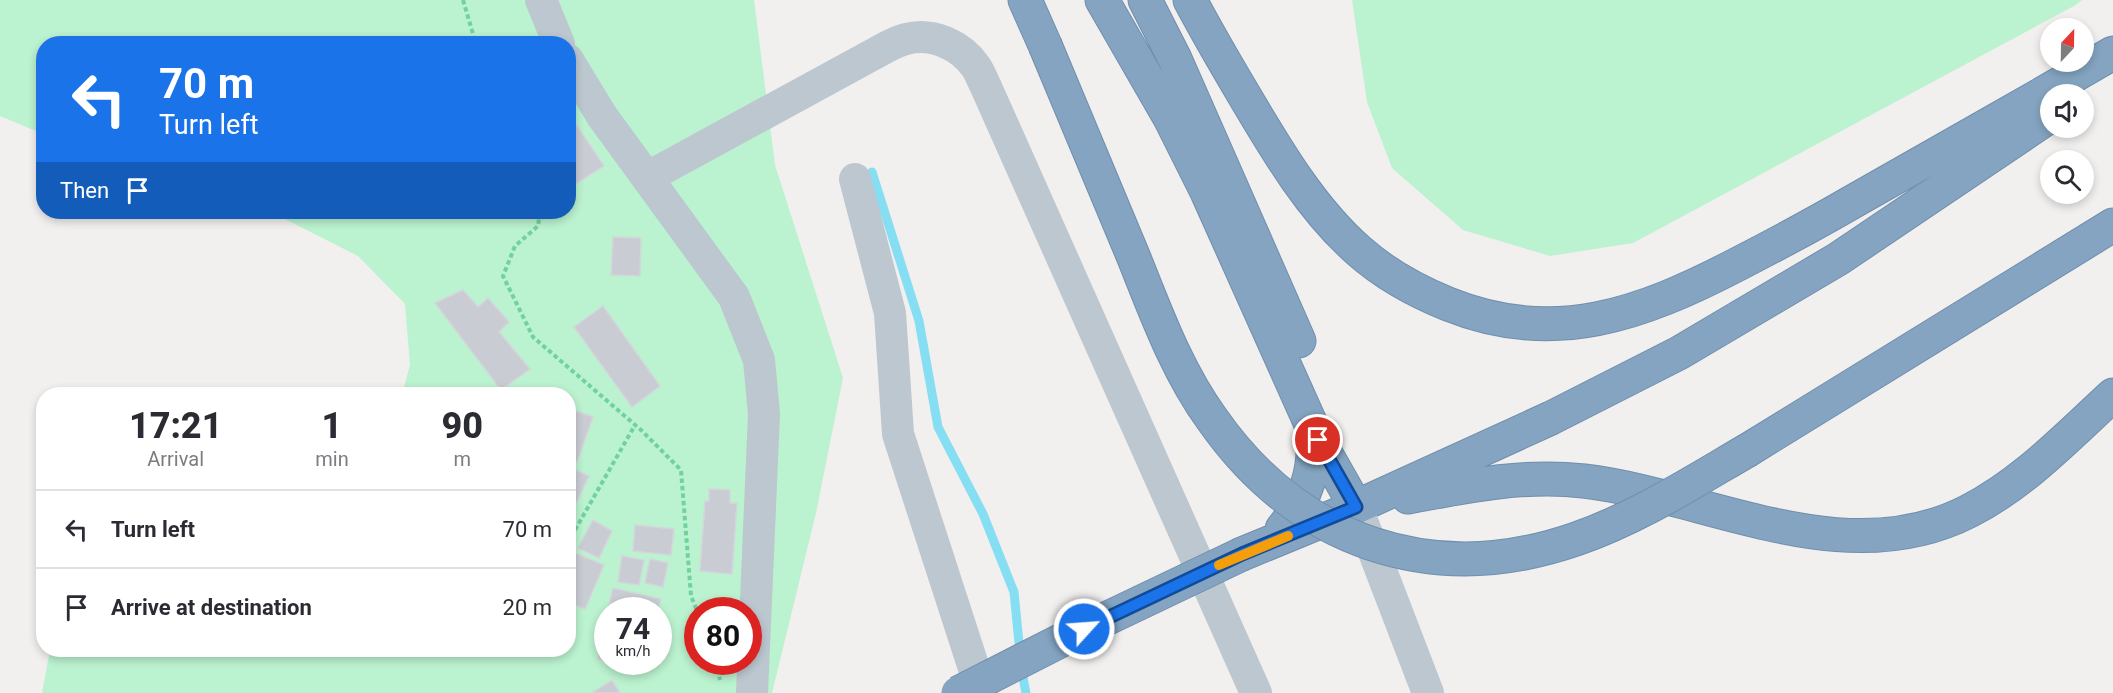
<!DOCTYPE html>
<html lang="en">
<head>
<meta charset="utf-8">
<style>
	:root { --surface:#fff; --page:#f2f2f3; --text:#2b2b33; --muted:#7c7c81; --line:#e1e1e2 }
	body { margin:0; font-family:Roboto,sans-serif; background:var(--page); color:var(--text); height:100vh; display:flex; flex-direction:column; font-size:22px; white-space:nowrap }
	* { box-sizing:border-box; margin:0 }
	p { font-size:20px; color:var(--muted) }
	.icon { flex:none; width:33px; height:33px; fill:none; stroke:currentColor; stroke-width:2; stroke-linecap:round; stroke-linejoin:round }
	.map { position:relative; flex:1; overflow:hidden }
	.details { position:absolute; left:36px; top:387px; width:540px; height:270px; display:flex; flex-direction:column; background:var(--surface); border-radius:24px; box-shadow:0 3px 9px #0003 }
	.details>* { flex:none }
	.hud { position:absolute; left:36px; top:36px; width:540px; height:183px; border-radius:24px; box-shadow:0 3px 9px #0003; background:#1a73e8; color:#fff; overflow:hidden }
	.needle { width:39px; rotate:22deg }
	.fabs { position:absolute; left:2040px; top:18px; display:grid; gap:12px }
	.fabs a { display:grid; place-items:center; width:54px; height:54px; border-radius:50%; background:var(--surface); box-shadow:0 3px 9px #0003; font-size:30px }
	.speed { position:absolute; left:594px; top:597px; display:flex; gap:12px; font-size:30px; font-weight:700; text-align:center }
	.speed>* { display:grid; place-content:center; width:78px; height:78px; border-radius:50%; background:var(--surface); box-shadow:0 3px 9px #0003; line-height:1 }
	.speed small { font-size:15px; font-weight:400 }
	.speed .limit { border:9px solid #d22; background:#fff; color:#111 }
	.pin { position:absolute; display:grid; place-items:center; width:51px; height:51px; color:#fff; margin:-26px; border:3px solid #fff; border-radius:50%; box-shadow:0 2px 6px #0007 }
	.me { position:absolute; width:66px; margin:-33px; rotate:64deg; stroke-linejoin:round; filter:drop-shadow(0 0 4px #0008) }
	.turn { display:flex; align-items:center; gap:21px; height:126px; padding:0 24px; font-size:27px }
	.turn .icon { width:78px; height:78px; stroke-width:2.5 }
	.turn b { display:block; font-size:42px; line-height:51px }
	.then { display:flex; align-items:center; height:57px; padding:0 24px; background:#0003; gap:12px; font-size:22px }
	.eta { display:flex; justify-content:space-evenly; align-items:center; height:102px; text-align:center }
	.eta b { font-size:36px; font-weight:800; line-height:42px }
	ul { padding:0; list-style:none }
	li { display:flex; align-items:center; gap:18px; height:78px; padding:0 24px; border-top:2px solid var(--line) }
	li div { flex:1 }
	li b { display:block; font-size:22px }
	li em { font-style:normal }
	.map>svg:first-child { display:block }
</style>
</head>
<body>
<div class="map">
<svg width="2113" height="693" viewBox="0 0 2113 693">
	<rect width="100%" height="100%" fill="#f2efef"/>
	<!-- green -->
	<path fill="#bbf2cf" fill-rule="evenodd" d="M 0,0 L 754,0 L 775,165 L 843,378 L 816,513 L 772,693 L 42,693 L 50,650 L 568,650 L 568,394 L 402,394 L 410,365 L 405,304 L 358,256 L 271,212 L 568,212 L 568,44 L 44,44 L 43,134 L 0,116 ZM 608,610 L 658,610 L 658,662 L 608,662 ZM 698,610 L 748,610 L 748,662 L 698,662 Z
		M 1352,0 L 2082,0 L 2074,6 L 1633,243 L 1550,256 L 1463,230 L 1392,168 L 1367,102 Z"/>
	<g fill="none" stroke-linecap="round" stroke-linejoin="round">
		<!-- stream -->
		<path stroke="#86def2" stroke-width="9" d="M 872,172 L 919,321 L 938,427 L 983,514 L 1014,592 L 1020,653
			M 1021,667 L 1026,693"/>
	</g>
	<!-- building -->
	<path fill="#c9ccd2" stroke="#d3d6db" stroke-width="1.5" d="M 576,124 L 604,166 L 574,185 L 568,177 L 568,128 Z
		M 613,237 L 641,238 L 640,276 L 611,275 Z
		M 463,290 L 478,307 L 488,298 L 509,322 L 499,332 L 530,369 L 501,390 L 435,303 Z
		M 603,306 L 660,386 L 632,407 L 574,327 Z
		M 568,408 L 593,417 L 577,462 L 568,459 Z
		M 569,467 L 589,476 L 572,512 L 568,510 Z
		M 709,489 L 730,490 L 730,503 L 737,503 L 732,574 L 700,571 L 705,501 L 709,501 Z
		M 593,520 L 612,531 L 599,558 L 578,548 Z
		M 635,525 L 674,529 L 671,555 L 633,551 Z
		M 568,550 L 604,565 L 585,609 L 568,602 Z
		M 622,556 L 644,560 L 639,585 L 618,582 Z
		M 650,559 L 668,563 L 663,587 L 645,583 Z
		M 613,588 L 661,599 L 658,610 L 608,610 Z
		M 608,615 L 608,661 L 598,659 Z
		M 609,662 L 647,662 L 645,670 Z
		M 612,680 L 620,693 L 592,693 Z"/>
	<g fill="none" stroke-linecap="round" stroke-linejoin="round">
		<!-- highway casing -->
		<g stroke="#6f8fad" stroke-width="35">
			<path id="highway" d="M 1025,0 L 1045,45
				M 1102,0 L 1170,118 L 1207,192 L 1318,440 L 1356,507
				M 1145,0 L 1175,59 L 1299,341
				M 1190,0 C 1207,32 1225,63 1244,95 C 1276,149 1311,209 1359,251 C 1385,274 1416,291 1448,304 C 1554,347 1642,314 1738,264 C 1777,244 1816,223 1854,201 C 1941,152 2027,103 2113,53
				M 1748,450 L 2113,225
				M 1408,497 C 1466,486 1524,474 1584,481 C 1709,496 1845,575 1969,511 C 2024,483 2068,436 2113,395
				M 1282,529 C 1306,499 1317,469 1312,430
				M 1242,554 L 1356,507 L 1551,418 L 1679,353 L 1838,259 L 2050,116"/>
		</g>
		<!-- path -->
		<path stroke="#71d2a0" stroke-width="4" stroke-dasharray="4.5 3" stroke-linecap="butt" d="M 463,0 L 476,44
			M 540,212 L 538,226 L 515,246 L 503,276 L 533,337 L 641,430 L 681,470 L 691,596 L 698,613
			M 575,530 L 635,425
			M 716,662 L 720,680"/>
		<!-- minor -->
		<path stroke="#bcc7cf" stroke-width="32" d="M 541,0 L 559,44
			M 568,60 L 602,116 L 734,297 L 759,360 L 764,414 L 752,693
			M 648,177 L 872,55 C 883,49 894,42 906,39 C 932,32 961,45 976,67 C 980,73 983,81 986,87 L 1256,693
			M 855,179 L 890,313 L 898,434 L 982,693
			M 1362,521 L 1428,693"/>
		<!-- highway -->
		<use href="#highway" stroke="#84a4c1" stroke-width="33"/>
		<!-- highway-bridge casing -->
		<g stroke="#6f8fad" stroke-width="35" stroke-linecap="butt">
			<path id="highway-bridge" d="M 1045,45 C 1075,116 1104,187 1134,258 C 1156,313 1177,371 1212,419 C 1298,542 1432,589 1576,539 C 1637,518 1693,482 1748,450
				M 958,693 L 1066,638 L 1242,554"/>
		</g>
		<!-- highway-bridge -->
		<use href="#highway-bridge" stroke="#84a4c1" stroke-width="33"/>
	</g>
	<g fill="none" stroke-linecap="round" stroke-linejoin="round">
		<!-- route casing -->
		<g stroke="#114b97" stroke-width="15">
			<path id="route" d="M 1084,629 L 1242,554 L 1356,507 L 1318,440"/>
		</g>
		<!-- route -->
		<use href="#route" stroke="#1a73e8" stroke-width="10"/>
		<!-- slow -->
		<path stroke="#f59e0b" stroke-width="10" d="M 1219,565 L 1288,536"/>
	</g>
</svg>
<div class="fabs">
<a><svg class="needle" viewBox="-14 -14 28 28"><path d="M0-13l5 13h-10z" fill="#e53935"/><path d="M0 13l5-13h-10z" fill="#7c7c81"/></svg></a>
<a><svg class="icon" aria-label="sound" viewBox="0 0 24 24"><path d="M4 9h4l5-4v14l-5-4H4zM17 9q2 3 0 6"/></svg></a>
<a><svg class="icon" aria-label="search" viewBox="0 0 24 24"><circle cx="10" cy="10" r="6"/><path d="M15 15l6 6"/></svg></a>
</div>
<div class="speed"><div>74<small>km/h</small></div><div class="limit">80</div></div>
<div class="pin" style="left:1318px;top:440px;background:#d93025"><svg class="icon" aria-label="arrive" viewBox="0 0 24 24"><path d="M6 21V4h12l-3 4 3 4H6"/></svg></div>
<svg class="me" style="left:1084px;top:629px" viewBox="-20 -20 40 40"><circle r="17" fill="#1a73e8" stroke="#fff" stroke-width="3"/><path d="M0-11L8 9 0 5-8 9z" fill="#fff"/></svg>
<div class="hud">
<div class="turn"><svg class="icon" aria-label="left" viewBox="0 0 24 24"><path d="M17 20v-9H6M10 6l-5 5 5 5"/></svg><div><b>70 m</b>Turn left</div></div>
<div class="then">Then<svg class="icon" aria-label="arrive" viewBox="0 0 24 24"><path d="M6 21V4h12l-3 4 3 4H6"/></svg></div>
</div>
<section class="details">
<div class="eta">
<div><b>17:21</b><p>Arrival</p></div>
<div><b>1</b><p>min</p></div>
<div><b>90</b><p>m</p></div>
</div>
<ul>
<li><svg class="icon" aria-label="left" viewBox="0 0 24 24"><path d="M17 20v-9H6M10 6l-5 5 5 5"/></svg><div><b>Turn left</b></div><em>70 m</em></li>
<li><svg class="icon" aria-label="arrive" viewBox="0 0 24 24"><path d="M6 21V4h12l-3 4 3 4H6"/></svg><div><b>Arrive at destination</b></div><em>20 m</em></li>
</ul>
</section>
</div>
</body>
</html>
